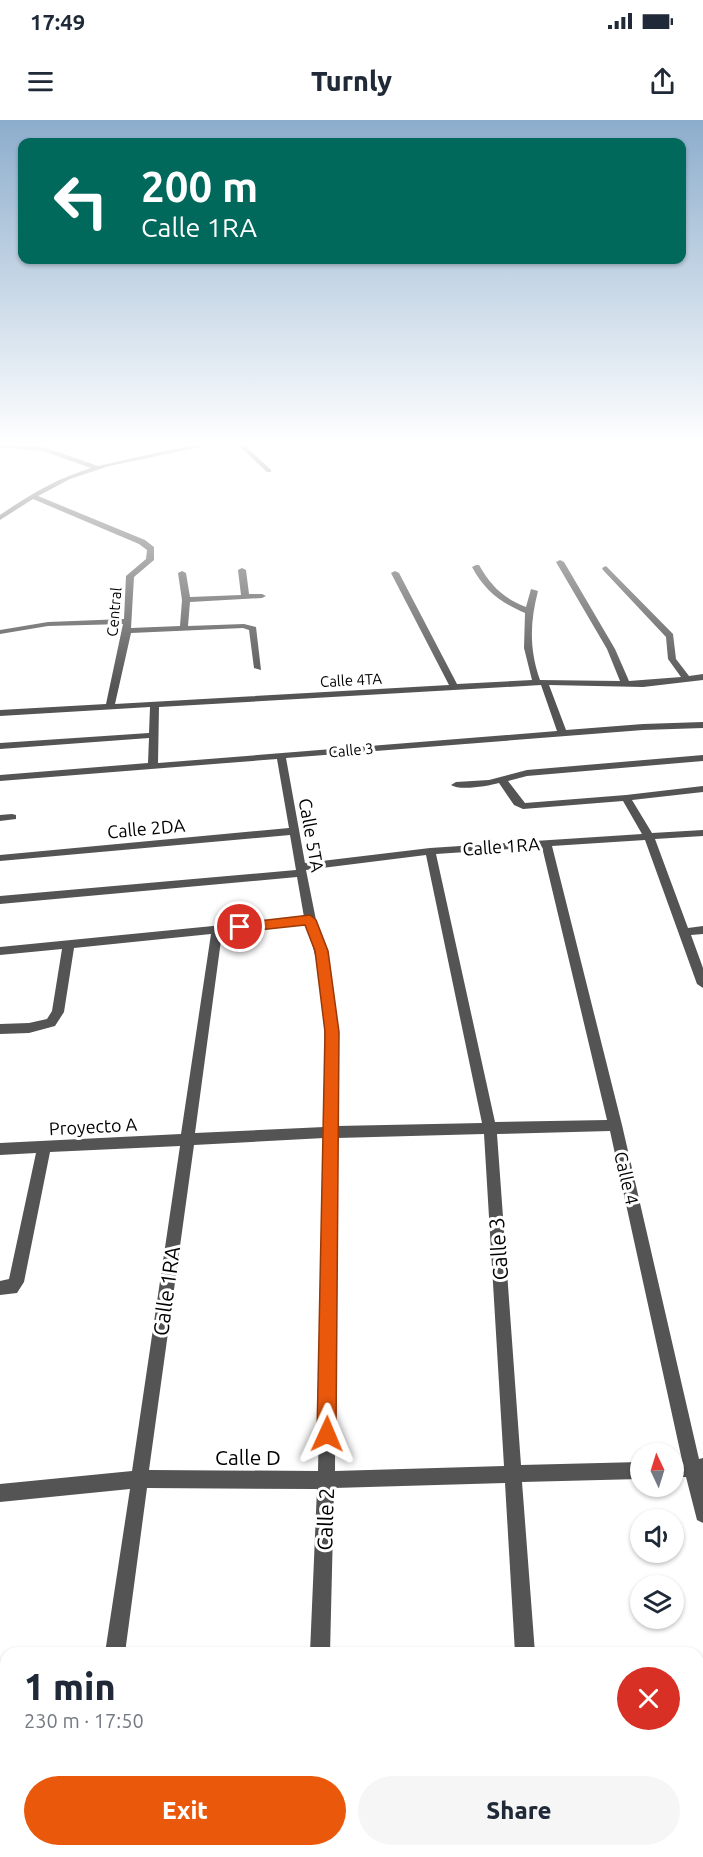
<!DOCTYPE html>
<html lang="en">
<head>
<meta charset="utf-8">
<style>
	:root { --surface:#fff; --page:#f6f6f7; --text:#1f2937; --muted:#747a83; --accent:#ea580c }
	body { margin:0; font-family:Ubuntu,sans-serif; background:var(--page); color:var(--text); height:100vh; display:flex; flex-direction:column; font-size:22px; white-space:nowrap }
	* { box-sizing:border-box; margin:0 }
	p { font-size:20px; color:var(--muted) }
	.icon { flex:none; width:33px; height:33px; fill:none; stroke:currentColor; stroke-width:2; stroke-linecap:round; stroke-linejoin:round }
	.map { position:relative; flex:1; overflow:hidden }
	.details { position:absolute; left:0px; top:1527px; width:704px; height:210px; display:flex; flex-direction:column; background:var(--surface); border-radius:18px 18px 0 0; box-shadow:0 2px 4px #0004 }
	.details>* { flex:none }
	.banner { position:absolute; left:18px; top:18px; width:668px; height:126px; border-radius:12px; box-shadow:0 2px 4px #0004; background:#00695c; color:#fff; overflow:hidden }
	.needle { width:39px; rotate:356deg }
	.buttons { position:absolute; left:630px; top:1323px; display:grid; gap:12px }
	.buttons a { display:grid; place-items:center; width:54px; height:54px; border-radius:50%; background:var(--surface); box-shadow:0 2px 4px #0004; font-size:30px }
	.pin { position:absolute; display:grid; place-items:center; width:51px; height:51px; color:#fff; margin:-26px; border:3px solid #fff; border-radius:50%; box-shadow:0 2px 6px #0007 }
	.me { position:absolute; width:66px; margin:-33px; rotate:1deg; stroke-linejoin:round; filter:drop-shadow(0 0 4px #0008) }
	.turn { display:flex; align-items:center; gap:21px; height:126px; padding:0 24px; font-size:27px }
	.turn .icon { width:78px; height:78px; stroke-width:2.5 }
	.turn b { display:block; font-size:42px; line-height:51px }
	.round { display:grid; place-items:center; flex:none; width:63px; height:63px; border-radius:32px; background:var(--page) }
	.headline { display:flex; align-items:center; justify-content:space-between; height:102px; padding:0 24px }
	h1 { font-size:36px; font-weight:800; line-height:45px }
	.button { display:flex; gap:12px; margin-top:auto; padding:12px 24px }
	.button a { flex:1; height:69px; border-radius:36px; background:var(--accent); color:#fff; font-size:24px; font-weight:800; line-height:69px; text-align:center }
	.button a+a { background:var(--page); color:var(--text) }
	.status { display:flex; justify-content:space-between; align-items:center; height:42px; padding:0 30px; background:var(--surface); direction:ltr }
	.status svg { height:16px; fill:currentColor }
	header { display:flex; justify-content:space-between; align-items:center; height:78px; padding:0 24px; background:var(--surface); font-size:27px; font-weight:800 }
	.map>svg:first-child { display:block }
</style>
</head>
<body>
<div class="status"><b>17:49</b><svg viewBox="0 0 49 12"><path d="M0 12V9h3v3zM5 12V6h3v6zM10 12V3h3v9zM15 12V0h3v12zM26 1h20v11H26zM47 4h2v5h-2z"/></svg></div>
<header><svg class="icon" aria-label="menu" viewBox="0 0 24 24"><path d="M4 6h16M4 12h16M4 18h16"/></svg>Turnly<svg class="icon" aria-label="share" viewBox="0 0 24 24"><path d="M12 15V3M7 8l5-5 5 5M5 13v7h14v-7"/></svg></header>
<div class="map">
<svg width="703" height="1737" viewBox="0 0 703 1737">
	<rect width="100%" height="100%" fill="#fff"/>
	<g fill="none" stroke-linecap="round" stroke-linejoin="round">
		<!-- minor -->
		<path fill="#545454" fill-rule="evenodd" d="M 0,325 L 44,327 L 98,346 L 169,330 L 197,325 L 210,325 L 109,346 L 70,359 L 38,376 L 145,420 L 154,427 L 154,440 L 134,457 L 131,508 L 180,506 L 182,480 L 178,453 L 182,451 L 186,453 L 190,477 L 241,475 L 238,450 L 242,448 L 246,450 L 249,474 L 262,474 L 266,476 L 262,478 L 190,482 L 188,506 L 244,504 L 256,507 L 261,550 L 254,548 L 249,510 L 243,508 L 131,513 L 115,584 L 449,565 L 391,453 L 395,451 L 399,453 L 457,564 L 532,560 L 524,528 L 525,493 C 500,482 485,471 472,447 L 476,445 L 479,445 C 491,466 503,478 526,487 L 531,469 L 538,471 C 530,502 529,529 540,560 L 620,561 L 607,529 L 556,442 L 560,440 L 564,442 L 615,529 L 629,561 L 681,557 L 668,539 L 666,517 L 603,450 L 602,448 L 606,446 L 673,514 L 676,539 L 689,556 L 703,554 L 703,560 L 643,567 L 549,565 L 566,610 L 643,604 L 703,602 L 703,608 L 643,610 L 286,638 L 305,743 L 430,728 L 642,714 L 623,681 L 523,689 L 514,685 L 499,663 C 488,666 460,671 451,665 L 456,662 L 489,660 L 527,650 L 703,635 L 703,641 L 527,656 L 508,661 L 525,683 L 626,675 L 703,666 L 703,672 L 632,680 L 652,713 L 703,710 L 703,716 L 655,719 L 688,808 L 703,806 L 703,814 L 691,815 L 703,848 L 703,868 L 697,864 L 645,720 L 552,726 L 622,1005 L 699,1339 L 703,1338 L 703,1403 L 697,1400 L 686,1357 L 674,1357 L 674,1341 L 682,1340 L 610,1011 L 497,1014 L 521,1345 L 640,1342 L 640,1359 L 522,1362 L 535,1533 L 515,1533 L 505,1363 L 334,1368 L 330,1533 L 310,1533 L 317,1369 L 147,1368 L 125,1533 L 105,1533 L 130,1369 L 0,1382 L 0,1364 L 132,1351 L 180,1026 L 50,1032 L 24,1162 L 17,1173 L 0,1175 L 0,1161 L 9,1159 L 36,1033 L 0,1035 L 0,1023 L 181,1014 L 211,814 L 74,828 L 64,892 L 55,906 L 29,913 L 0,914 L 0,904 L 29,903 L 47,899 L 52,891 L 62,829 L 0,835 L 0,827 L 304,797 L 297,757 L 0,784 L 0,776 L 296,750 L 290,715 L 0,741 L 0,735 L 289,708 L 277,639 L 0,661 L 0,655 L 148,643 L 149,618 L 0,629 L 0,623 L 149,613 L 150,587 L 0,596 L 0,590 L 106,584 L 123,504 L 48,506 L 0,514 L 0,510 L 48,502 L 124,499 L 126,456 L 146,439 L 147,430 L 139,424 L 33,379 L 0,400 L 0,395 C 29,375 58,358 91,348 L 43,331 L 0,327 ZM 541,565 L 557,611 L 158,643 L 159,587 ZM 542,727 L 607,1000 L 495,1002 L 436,734 ZM 426,735 L 482,1003 L 337,1006 L 338,913 L 327,831 L 316,800 L 306,750 ZM 306,804 C 329,869 325,939 324,1007 L 195,1013 L 222,813 ZM 484,1014 L 504,1346 L 335,1351 L 337,1018 ZM 324,1018 L 318,1351 L 149,1350 L 194,1025 Z
			M 238,325 L 244,325 L 271,350 L 271,352 L 267,352 Z
			M 12,694 L 16,695 L 16,699 L 0,701 L 0,695 Z
			M 76,1731 L 98,1731 L 97,1737 L 75,1737 Z
			M 303,1731 L 325,1731 L 325,1737 L 303,1737 Z
			M 527,1731 L 549,1731 L 549,1737 L 527,1737 Z"/>
	</g>
	<!-- sky -->
	<linearGradient id="sky" x2="0" y2="1"><stop stop-color="#8cadcc"/><stop offset="0.57" stop-color="#fff"/><stop offset="1" stop-color="#fff" stop-opacity="0"/></linearGradient>
	<rect width="703" height="568" fill="url(#sky)"/>
	<!-- route -->
	<path fill="#ea580c" stroke="#983908" stroke-width="1.5" d="M 310,795 L 316,800 L 328,831 L 339,912 L 336,1314 L 333,1321 L 327,1324 L 320,1321 L 317,1314 L 325,912 L 315,831 L 305,805 L 240,812 L 234,807 L 240,803 Z"/>
	<g text-anchor="middle" dominant-baseline="central" stroke-width="6" stroke-linejoin="round" paint-order="stroke">
		<!-- far-street labels -->
		<g font-size="15" fill="#000" stroke="#fff">
			<text transform="translate(114 492) rotate(-85)">Central</text>
			<text transform="translate(351 560) rotate(-3)">Calle 4TA</text>
			<text transform="translate(351 630) rotate(-5)">Calle 3</text>
		</g>
		<!-- street labels -->
		<g font-size="18" fill="#000" stroke="#fff">
			<text transform="translate(146 708) rotate(-5)">Calle 2DA</text>
			<text transform="translate(312 715) rotate(80)">Calle 5TA</text>
			<text transform="translate(501 726) rotate(-4)">Calle 1RA</text>
			<text transform="translate(93 1006) rotate(-3)">Proyecto A</text>
			<text transform="translate(627 1058) rotate(77)">Calle 4</text>
		</g>
		<!-- near-street labels -->
		<g font-size="21" fill="#000" stroke="#fff">
			<text transform="translate(498 1129) rotate(-94)">Calle 3</text>
			<text transform="translate(166 1171) rotate(-82)">Calle 1RA</text>
			<text x="248" y="1337">Calle D</text>
			<text transform="translate(325 1399) rotate(-88)">Calle 2</text>
		</g>
	</g>
</svg>
<div class="buttons">
<a><svg class="needle" viewBox="-14 -14 28 28"><path d="M0-13l5 13h-10z" fill="#e53935"/><path d="M0 13l5-13h-10z" fill="#747a83"/></svg></a>
<a><svg class="icon" aria-label="sound" viewBox="0 0 24 24"><path d="M4 9h4l5-4v14l-5-4H4zM17 9q2 3 0 6"/></svg></a>
<a><svg class="icon" aria-label="layers" viewBox="0 0 24 24"><path d="M12 4l9 5-9 5-9-5zM3 14l9 5 9-5"/></svg></a>
</div>
<div class="pin" style="left:240px;top:807px;background:#d93025"><svg class="icon" aria-label="arrive" viewBox="0 0 24 24"><path d="M6 21V4h12l-3 4 3 4H6"/></svg></div>
<svg class="me" style="left:327px;top:1314px" viewBox="-20 -20 40 40"><path d="M0-17L14 15 0 8-14 15z" fill="#ea580c" stroke="#fff" stroke-width="4"/></svg>
<div class="banner">
<div class="turn"><svg class="icon" aria-label="left" viewBox="0 0 24 24"><path d="M17 20v-9H6M10 6l-5 5 5 5"/></svg><div><b>200 m</b>Calle 1RA</div></div>
</div>
<section class="details">
<div class="headline"><div><h1>1 min</h1><p>230 m · 17:50</p></div><a class="round" style="background:#d93025;color:#fff"><svg class="icon" aria-label="close" viewBox="0 0 24 24"><path d="M6 6l12 12M18 6L6 18"/></svg></a></div>
<div class="button"><a>Exit</a><a>Share</a></div>
</section>
</div>
</body>
</html>
